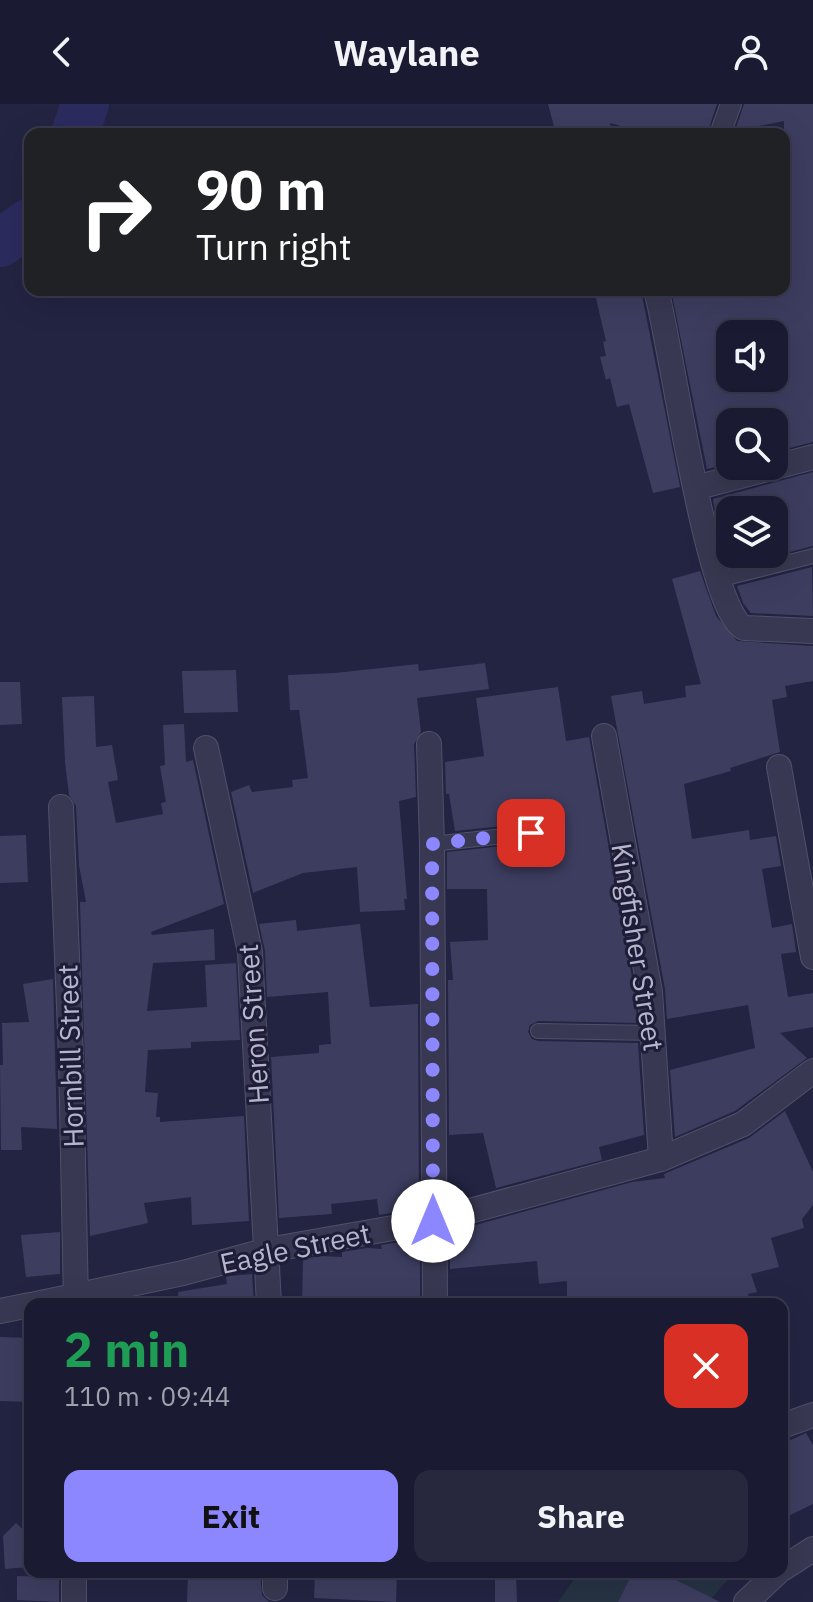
<!DOCTYPE html>
<html lang="en">
<head>
<meta charset="utf-8">
<style>
	:root { --surface:#1a1b32; --page:#27283e; --text:#f1f3f6; --muted:#9fa1ac; --line:#38394d; --accent:#8c87ff }
	body { margin:0; font-family:"IBM Plex Sans",sans-serif; background:var(--page); color:var(--text); height:100vh; display:flex; flex-direction:column; font-size:30px; white-space:nowrap }
	* { box-sizing:border-box; margin:0 }
	p { font-size:26px; color:var(--muted) }
	.icon { flex:none; width:44px; height:44px; fill:none; stroke:currentColor; stroke-width:2; stroke-linecap:round; stroke-linejoin:round }
	.map { position:relative; flex:1; overflow:hidden }
	.details { position:absolute; left:24px; top:1194px; width:764px; height:280px; display:flex; flex-direction:column; background:var(--surface); border-radius:16px; box-shadow:0 8px 32px #0002,0 0 0 2px var(--line) }
	.details>* { flex:none }
	.banner { position:absolute; left:24px; top:24px; width:766px; height:168px; border-radius:16px; box-shadow:0 8px 32px #0002,0 0 0 2px var(--line); background:#202124; color:#fff; overflow:hidden }
	.tools { position:absolute; left:716px; top:216px; display:grid; gap:16px }
	.tools a { display:grid; place-items:center; width:72px; height:72px; border-radius:16px; background:var(--surface); box-shadow:0 8px 32px #0002,0 0 0 2px var(--line); font-size:40px }
	.pin { position:absolute; display:grid; place-items:center; width:68px; height:68px; color:#fff; margin:-34px; border-radius:16px; box-shadow:0 4px 12px #0006 }
	.me { position:absolute; width:88px; margin:-44px; rotate:0deg; stroke-linejoin:round; filter:drop-shadow(0 0 6px #0008) }
	.turn { display:flex; align-items:center; gap:28px; height:168px; padding:0 40px; font-size:36px }
	.turn .icon { width:104px; height:104px; stroke-width:2.5 }
	.turn b { display:block; font-size:56px; line-height:68px }
	.round { display:grid; place-items:center; flex:none; width:84px; height:84px; border-radius:16px; background:var(--page) }
	.head { display:flex; align-items:center; justify-content:space-between; height:136px; padding:0 40px }
	h1 { font-size:48px; font-weight:700; line-height:60px; color:#1e9e55 }
	.button { display:flex; gap:16px; margin-top:auto; padding:16px 40px }
	.button a { flex:1; height:92px; border-radius:16px; background:var(--accent); color:#111; font-size:32px; font-weight:700; line-height:92px; text-align:center }
	.button a+a { background:var(--page); color:var(--text) }
	header { display:flex; justify-content:space-between; align-items:center; height:104px; padding:0 40px; background:var(--surface); font-size:36px; font-weight:700 }
	.map>svg:first-child { display:block }
</style>
</head>
<body>
<header><svg class="icon" aria-label="back" viewBox="0 0 24 24"><path d="M15 5l-7 7 7 7"/></svg>Waylane<svg class="icon" aria-label="person" viewBox="0 0 24 24"><circle cx="12" cy="8" r="4"/><path d="M4 21q1-7 8-7t8 7"/></svg></header>
<div class="map">
<svg width="813" height="1498" viewBox="0 0 813 1498">
	<rect width="100%" height="100%" fill="#232442"/>
	<!-- green -->
	<path fill="#263343" d="M 579,1468 L 720,1468 L 728,1475 L 709,1498 L 558,1498 Z"/>
	<g fill="none" stroke-linecap="round" stroke-linejoin="round">
		<!-- river -->
		<path stroke="#2c2b5e" stroke-width="48" d="M 75,30 L 85,0
			M 0,139 L 30,118"/>
	</g>
	<!-- building -->
	<path fill="#3d3d60" fill-rule="evenodd" d="M 548,0 L 717,0 L 707,30 L 649,30 L 610,19 L 613,30 L 556,30 Z
		M 744,0 L 813,0 L 813,338 L 774,348 L 774,318 L 727,318 L 730,334 L 730,359 L 707,365 L 671,186 L 784,186 L 784,17 L 735,27 ZM 730,230 L 774,230 L 777,267 L 774,274 L 747,274 L 730,277 Z
		M 594,186 L 641,186 L 680,383 L 653,389 L 629,300 L 617,303 L 610,274 L 606,276 L 600,253 L 606,252 L 603,238 L 606,237 Z
		M 813,368 L 813,442 L 730,463 L 728,450 L 774,450 L 774,406 L 715,406 L 713,395 Z
		M 812,463 L 813,512 L 751,509 L 743,499 L 737,482 Z
		M 700,467 L 716,512 L 737,537 L 813,542 L 813,577 L 785,582 L 787,593 L 772,596 L 780,648 L 730,664 L 731,667 L 684,680 L 692,735 L 749,726 L 750,736 L 776,732 L 781,762 L 762,765 L 772,824 L 792,820 L 796,848 L 781,850 L 788,893 L 813,889 L 813,923 L 780,929 L 807,954 L 735,1007 L 675,1033 L 670,966 L 755,944 L 748,901 L 667,915 L 665,885 L 611,592 L 642,587 L 644,600 L 686,593 L 685,582 L 701,580 L 672,475 Z
		M 485,559 L 489,585 L 417,594 L 421,628 L 414,640 L 416,693 L 399,697 L 407,795 L 404,795 L 405,806 L 360,808 L 357,763 L 303,769 L 253,789 L 231,688 L 249,681 L 252,688 L 293,683 L 292,676 L 308,674 L 299,606 L 290,606 L 288,571 L 335,569 L 418,560 L 419,567 Z
		M 236,566 L 238,608 L 184,609 L 182,567 Z
		M 0,578 L 20,578 L 22,620 L 0,621 Z
		M 558,583 L 566,637 L 589,633 L 635,890 L 637,919 L 538,917 L 530,921 L 528,928 L 532,935 L 538,937 L 638,939 L 644,1031 L 599,1043 L 602,1056 L 496,1084 L 483,1029 L 449,1031 L 448,876 L 453,876 L 450,838 L 488,836 L 487,785 L 447,785 L 447,748 L 532,739 L 540,734 L 541,727 L 536,720 L 530,719 L 455,727 L 449,690 L 446,690 L 445,658 L 484,652 L 476,594 Z
		M 94,592 L 96,643 L 112,641 L 118,676 L 108,678 L 116,719 L 163,710 L 161,699 L 166,698 L 160,662 L 165,661 L 163,621 L 184,620 L 186,658 L 193,656 L 224,800 L 151,828 L 152,831 L 214,825 L 215,856 L 153,859 L 147,907 L 207,903 L 205,861 L 236,859 L 240,936 L 191,938 L 191,944 L 148,946 L 145,988 L 158,989 L 156,1013 L 160,1013 L 160,1018 L 244,1012 L 249,1117 L 192,1121 L 191,1093 L 144,1099 L 148,1119 L 90,1132 L 80,798 L 86,798 L 79,761 L 76,702 L 69,691 L 65,658 L 62,593 Z
		M 26,731 L 28,778 L 0,779 L 0,732 Z
		M 296,816 L 297,827 L 360,820 L 370,903 L 418,900 L 419,1104 L 379,1111 L 377,1095 L 331,1100 L 332,1110 L 279,1114 L 271,953 L 319,949 L 319,941 L 331,940 L 328,888 L 267,893 L 265,847 L 259,820 Z
		M 53,875 L 57,1025 L 21,1023 L 22,1046 L 1,1046 L 0,961 L 3,961 L 2,919 L 29,918 L 23,880 Z
		M 785,1007 L 813,1068 L 813,1101 L 802,1115 L 804,1124 L 771,1134 L 779,1163 L 751,1170 L 757,1188 L 748,1190 L 751,1200 L 657,1200 L 656,1198 L 608,1198 L 608,1195 L 567,1194 L 567,1177 L 539,1180 L 537,1157 L 450,1165 L 450,1128 L 632,1078 L 665,1074 L 664,1070 L 749,1034 Z
		M 60,1128 L 60,1170 L 26,1173 L 21,1131 Z
		M 420,1135 L 420,1199 L 302,1200 L 303,1155 L 321,1152 L 342,1153 L 342,1148 L 367,1144 L 382,1145 L 381,1141 Z
		M 252,1170 L 254,1200 L 179,1200 L 178,1188 L 227,1180 L 226,1173 L 230,1172 Z
		M 0,1233 L 30,1234 L 30,1298 L 0,1297 Z
		M 806,1329 L 813,1341 L 813,1400 L 782,1415 L 782,1340 Z
		M 16,1419 L 30,1432 L 30,1463 L 5,1465 L 3,1432 Z
		M 188,1468 L 260,1468 L 262,1491 L 269,1498 L 187,1498 Z
		M 360,1468 L 397,1468 L 396,1498 L 314,1494 L 315,1470 L 360,1471 Z
		M 495,1468 L 516,1468 L 517,1498 L 495,1498 Z
		M 633,1468 L 660,1468 L 720,1498 L 618,1498 Z
		M 17,1472 L 59,1473 L 59,1498 L 17,1496 Z"/>
	<g fill="none" stroke-linecap="round" stroke-linejoin="round">
		<!-- service casing -->
		<g stroke="#515069" stroke-width="16">
			<path id="service" d="M 718,476 L 813,452
				M 432,740 L 531,729
				M 538,927 L 654,929"/>
		</g>
		<!-- pedestrian casing -->
		<g stroke="#515069" stroke-width="22">
			<path id="pedestrian" d="M 720,30 L 731,0"/>
		</g>
		<!-- minor casing -->
		<g stroke="#515069" stroke-width="26">
			<path id="minor" d="M 656,186 C 671,238 707,507 744,524 L 813,527
				M 695,384 L 813,353
				M 604,632 L 650,888 L 661,1055
				M 429,640 L 432,740 L 435,1200
				M 206,644 L 250,848 L 269,1200
				M 779,663 L 813,853
				M 61,703 L 71,953 L 76,1200
				M 36,1200 L 183,1169 L 268,1146 L 433,1117 L 661,1055 L 743,1020 L 813,967
				M 0,1207 L 30,1201
				M 782,1322 L 813,1311
				M 782,1465 L 813,1445
				M 74,1468 L 74,1498
				M 275,1468 L 275,1484
				M 746,1498 L 778,1468"/>
		</g>
		<!-- service -->
		<use href="#service" stroke="#383852" stroke-width="14"/>
		<!-- pedestrian -->
		<use href="#pedestrian" stroke="#383852" stroke-width="20"/>
		<!-- minor -->
		<use href="#minor" stroke="#383852" stroke-width="24"/>
	</g>
	<g fill="none" stroke-linecap="round" stroke-linejoin="round">
		<!-- route -->
		<path stroke="#8c87ff" stroke-width="14" stroke-dasharray="0 25.2" d="M 433,1117 L 432,740 L 531,729"/>
	</g>
	<g text-anchor="middle" dominant-baseline="central" stroke-width="6" stroke-linejoin="round" paint-order="stroke">
		<!-- street labels -->
		<g font-size="28" fill="#b6b5cc" stroke="#1d1d37">
			<text transform="translate(638 843) rotate(81)">Kingfisher Street</text>
			<text transform="translate(253 920) rotate(-94)">Heron Street</text>
			<text transform="translate(70 952) rotate(-92)">Hornbill Street</text>
			<text transform="translate(295 1144) rotate(-12)">Eagle Street</text>
		</g>
	</g>
</svg>
<div class="tools">
<a><svg class="icon" aria-label="sound" viewBox="0 0 24 24"><path d="M4 9h4l5-4v14l-5-4H4zM17 9q2 3 0 6"/></svg></a>
<a><svg class="icon" aria-label="search" viewBox="0 0 24 24"><circle cx="10" cy="10" r="6"/><path d="M15 15l6 6"/></svg></a>
<a><svg class="icon" aria-label="layers" viewBox="0 0 24 24"><path d="M12 4l9 5-9 5-9-5zM3 14l9 5 9-5"/></svg></a>
</div>
<div class="pin" style="left:531px;top:729px;background:#d93025"><svg class="icon" aria-label="arrive" viewBox="0 0 24 24"><path d="M6 21V4h12l-3 4 3 4H6"/></svg></div>
<svg class="me" style="left:433px;top:1117px" viewBox="-20 -20 40 40"><circle r="19" fill="#fff"/><path d="M0-13L10 11 0 6-10 11z" fill="#8c87ff"/></svg>
<div class="banner">
<div class="turn"><svg class="icon" aria-label="right" viewBox="0 0 24 24"><path d="M7 20v-9h11M14 6l5 5-5 5"/></svg><div><b>90 m</b>Turn right</div></div>
</div>
<section class="details">
<div class="head"><div><h1>2 min</h1><p>110 m · 09:44</p></div><a class="round" style="background:#d93025;color:#fff"><svg class="icon" aria-label="close" viewBox="0 0 24 24"><path d="M6 6l12 12M18 6L6 18"/></svg></a></div>
<div class="button"><a>Exit</a><a>Share</a></div>
</section>
</div>
</body>
</html>
